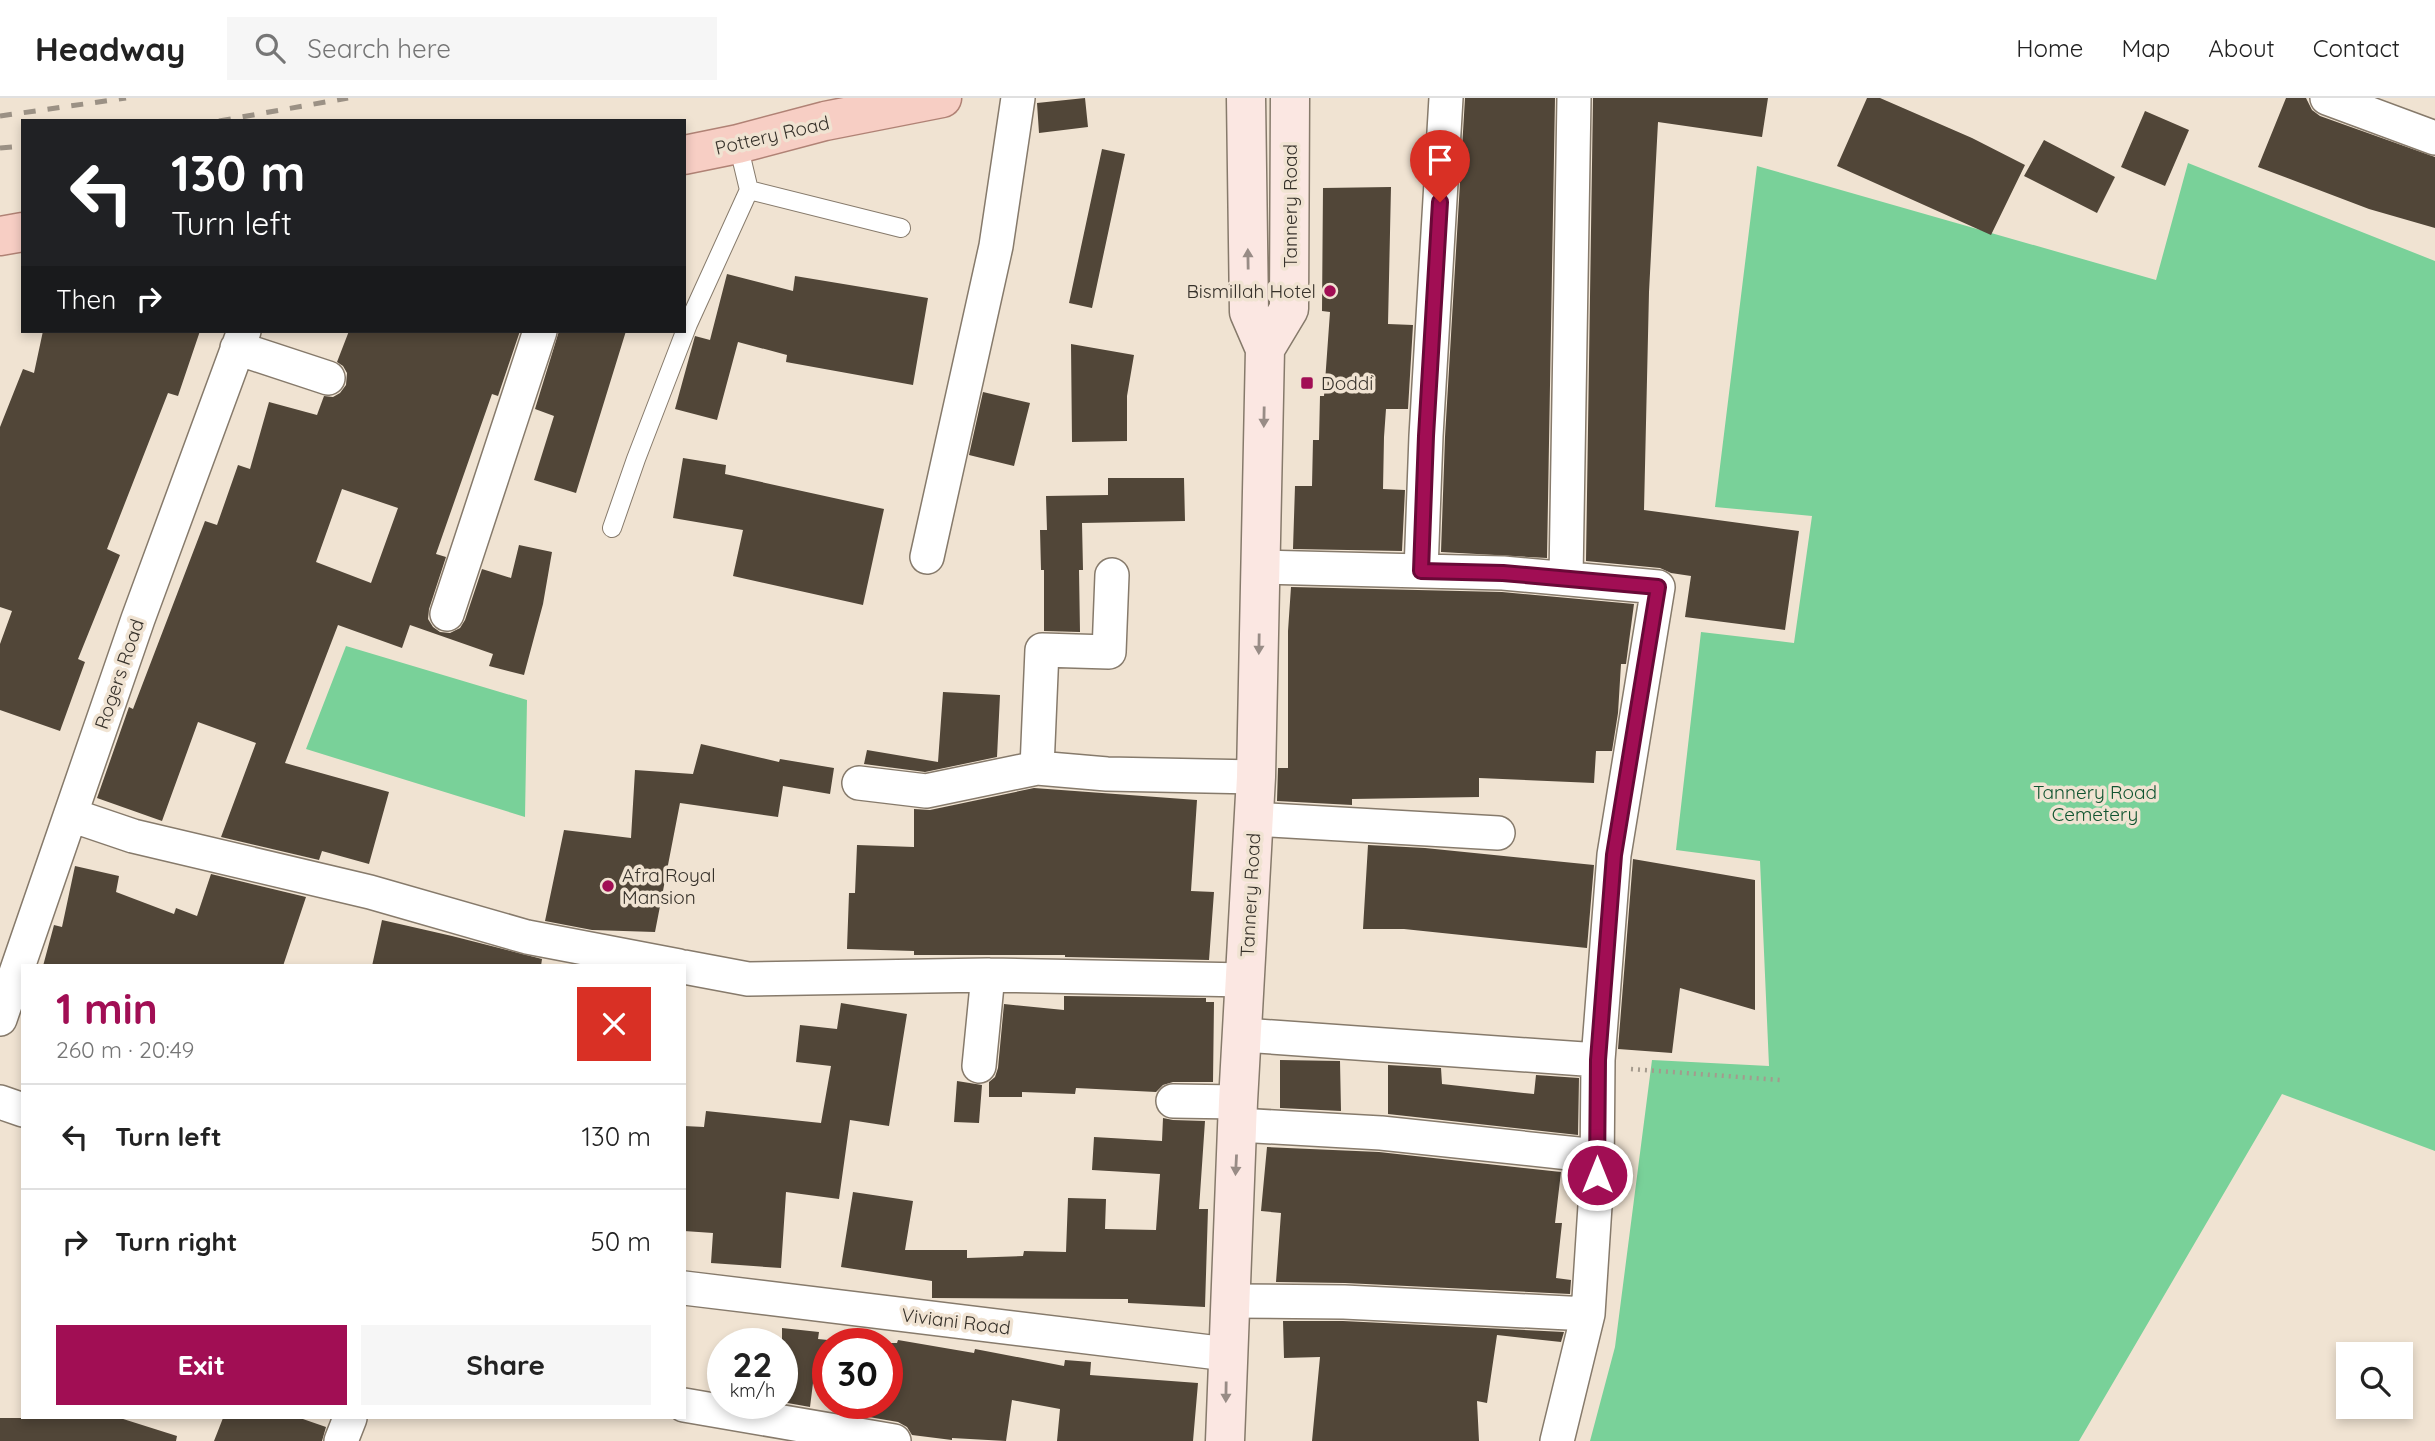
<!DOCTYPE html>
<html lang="en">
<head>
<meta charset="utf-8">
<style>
	:root { --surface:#fff; --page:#f6f6f6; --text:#222; --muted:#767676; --line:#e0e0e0; --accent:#a10e54 }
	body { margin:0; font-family:Quicksand,sans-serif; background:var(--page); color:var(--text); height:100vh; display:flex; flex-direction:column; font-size:26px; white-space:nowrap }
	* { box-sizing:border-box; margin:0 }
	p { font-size:23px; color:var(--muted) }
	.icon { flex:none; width:38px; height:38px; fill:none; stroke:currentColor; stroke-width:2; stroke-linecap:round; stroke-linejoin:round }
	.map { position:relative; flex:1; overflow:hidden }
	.panel { position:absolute; left:21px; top:866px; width:665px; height:455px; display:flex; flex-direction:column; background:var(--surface); border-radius:0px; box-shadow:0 4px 10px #0003 }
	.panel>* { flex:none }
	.banner { position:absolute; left:21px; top:21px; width:665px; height:214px; border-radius:0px; box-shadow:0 4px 10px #0003; background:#202124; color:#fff; overflow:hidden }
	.buttons { position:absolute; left:2336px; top:1244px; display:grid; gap:14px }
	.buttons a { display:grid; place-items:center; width:77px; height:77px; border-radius:0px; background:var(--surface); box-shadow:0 4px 10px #0003; font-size:35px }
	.speed { position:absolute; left:707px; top:1230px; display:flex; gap:14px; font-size:35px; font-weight:700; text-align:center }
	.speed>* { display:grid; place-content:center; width:91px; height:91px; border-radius:50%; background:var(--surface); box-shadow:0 4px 10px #0003; line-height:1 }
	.speed small { font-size:18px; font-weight:400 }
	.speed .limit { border:10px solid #d22; background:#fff; color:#111 }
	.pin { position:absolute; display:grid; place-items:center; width:60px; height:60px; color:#fff; margin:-72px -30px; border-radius:50% 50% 50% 0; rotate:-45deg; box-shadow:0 0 7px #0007 }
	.pin .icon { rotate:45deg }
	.me { position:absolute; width:77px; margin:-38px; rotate:0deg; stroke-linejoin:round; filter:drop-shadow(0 0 5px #0008) }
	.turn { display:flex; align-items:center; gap:24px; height:147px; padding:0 35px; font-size:32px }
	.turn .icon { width:91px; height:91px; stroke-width:2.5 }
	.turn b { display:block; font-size:49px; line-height:60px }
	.then { display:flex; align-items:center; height:66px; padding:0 35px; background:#0003; gap:14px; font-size:26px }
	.round { display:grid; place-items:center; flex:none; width:74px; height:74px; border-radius:0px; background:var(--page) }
	.summary { display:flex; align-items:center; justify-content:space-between; height:119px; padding:0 35px }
	h1 { font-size:42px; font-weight:700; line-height:52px; color:var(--accent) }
	.action { display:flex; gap:14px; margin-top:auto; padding:14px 35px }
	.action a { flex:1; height:80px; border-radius:0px; background:var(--accent); color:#fff; font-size:28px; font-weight:700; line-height:80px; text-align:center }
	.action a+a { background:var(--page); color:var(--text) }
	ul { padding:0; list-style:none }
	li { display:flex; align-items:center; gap:21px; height:105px; padding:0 35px; border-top:2px solid var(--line) }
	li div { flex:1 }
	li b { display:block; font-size:26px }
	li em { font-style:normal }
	header { display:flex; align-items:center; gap:42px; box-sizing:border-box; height:98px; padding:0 35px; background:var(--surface); border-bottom:2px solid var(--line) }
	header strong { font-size:33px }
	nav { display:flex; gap:38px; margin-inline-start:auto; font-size:24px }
	.search { width:490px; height:63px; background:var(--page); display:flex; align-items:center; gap:18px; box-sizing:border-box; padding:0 24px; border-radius:0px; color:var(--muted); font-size:26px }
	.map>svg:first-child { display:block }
</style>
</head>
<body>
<header>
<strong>Headway</strong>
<div class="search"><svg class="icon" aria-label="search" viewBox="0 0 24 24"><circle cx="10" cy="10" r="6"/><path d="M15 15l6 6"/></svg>Search here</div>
<nav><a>Home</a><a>Map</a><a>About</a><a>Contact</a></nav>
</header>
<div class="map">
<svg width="2435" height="1343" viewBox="0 0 2435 1343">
	<rect width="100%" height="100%" fill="#f0e3d2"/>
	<!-- green -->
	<path fill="#79d199" d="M 2188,65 L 2435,163 L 2435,1053 L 2282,996 L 2079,1343 L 1590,1343 L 1615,1249 L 1652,962 L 1769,968 L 1760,763 L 1676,752 L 1701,534 L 1794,545 L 1812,418 L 1715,409 L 1757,68 L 2156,182 Z
		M 346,548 L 527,602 L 525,719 L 306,651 Z"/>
	<!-- building -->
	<path fill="#514638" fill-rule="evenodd" d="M 1085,0 L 1088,29 L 1039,35 L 1037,5 Z
		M 1465,0 L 1555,0 L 1547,460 L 1441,454 L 1445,339 Z
		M 1593,0 L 1768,0 L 1762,39 L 1658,24 L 1649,194 L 1644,412 L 1799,433 L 1785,532 L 1685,519 L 1691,478 L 1671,475 L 1660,470 L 1586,463 Z
		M 1867,0 L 1880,0 L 1972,40 L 2025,67 L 1991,137 L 1837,68 Z
		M 2286,0 L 2306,0 L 2312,12 L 2320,18 L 2435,59 L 2435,130 L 2369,111 L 2258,69 Z
		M 2145,13 L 2189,32 L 2165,88 L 2121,69 Z
		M 2044,42 L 2115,79 L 2097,115 L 2024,78 Z
		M 1102,51 L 1125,56 L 1092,210 L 1069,205 Z
		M 1391,89 L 1388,226 L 1413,227 L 1408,311 L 1386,311 L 1384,339 L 1383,391 L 1405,392 L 1402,453 L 1293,451 L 1295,388 L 1312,388 L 1313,342 L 1319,342 L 1320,298 L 1324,298 L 1330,214 L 1322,213 L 1323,90 Z
		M 727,176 L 793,193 L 795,178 L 928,200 L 913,287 L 786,264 L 787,257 L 738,244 L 717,322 L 675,311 L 695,238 L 710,242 Z
		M 43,233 L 200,233 L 178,298 L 168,295 L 107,451 L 120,457 L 78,561 L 85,564 L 60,633 L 0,612 L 0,546 L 12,513 L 0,509 L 0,329 L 23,271 L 34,275 Z
		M 349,233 L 520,233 L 498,298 L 492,296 L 436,456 L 446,459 L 429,511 L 428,521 L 433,529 L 440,534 L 450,535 L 460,530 L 465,522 L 482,471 L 511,480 L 519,447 L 552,454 L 543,506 L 524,577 L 489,568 L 493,556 L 410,527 L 402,550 L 338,527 L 285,665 L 389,694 L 369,766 L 322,753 L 319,762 L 221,739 L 256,645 L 198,624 L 162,723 L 97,700 L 129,609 L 133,611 L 205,423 L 217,427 L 238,367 L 250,371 L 269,304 L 317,317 L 324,298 L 333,299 L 340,295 L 346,287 L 347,275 L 343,268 L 337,264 ZM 342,391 L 398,410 L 371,485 L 316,464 Z
		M 559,233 L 626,233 L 576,395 L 534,382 L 554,318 L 535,311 Z
		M 1071,246 L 1134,257 L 1127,298 L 1127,343 L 1072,344 Z
		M 983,294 L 1030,305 L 1014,368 L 969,357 Z
		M 683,360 L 726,367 L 725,376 L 884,411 L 863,507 L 733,478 L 743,432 L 673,420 Z
		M 1108,380 L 1184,380 L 1185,423 L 1082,425 L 1083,472 L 1079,472 L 1080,534 L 1044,533 L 1044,472 L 1041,472 L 1040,432 L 1047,432 L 1046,398 L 1108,397 Z
		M 1291,489 L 1502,494 L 1634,506 L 1626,566 L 1621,566 L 1618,615 L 1612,653 L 1596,653 L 1594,685 L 1479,680 L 1479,699 L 1352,701 L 1352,707 L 1277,703 L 1278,670 L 1288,670 L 1288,533 Z
		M 943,594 L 1000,597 L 997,659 L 925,674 L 864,666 L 867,652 L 938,664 Z
		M 701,646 L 779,664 L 780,661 L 834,670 L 830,696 L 783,688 L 778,719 L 680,705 L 655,834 L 592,832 L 545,823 L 564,732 L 631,740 L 635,672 L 693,676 Z
		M 1034,690 L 1197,702 L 1191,793 L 1214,794 L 1209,862 L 1065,859 L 1065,857 L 914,857 L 914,853 L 847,851 L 849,795 L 855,795 L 857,747 L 914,749 L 914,711 L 930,712 Z
		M 1368,747 L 1425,750 L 1594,767 L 1587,850 L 1404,831 L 1363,831 Z
		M 1633,761 L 1755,782 L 1755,912 L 1680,890 L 1672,955 L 1618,951 Z
		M 75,768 L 119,778 L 116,794 L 174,816 L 176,810 L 197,818 L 211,776 L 306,799 L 283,868 L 43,868 L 54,827 L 62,829 Z
		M 382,822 L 452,838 L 542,861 L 541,868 L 372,868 Z
		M 1064,898 L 1206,900 L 1206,904 L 1214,904 L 1213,984 L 1173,984 L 1163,987 L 1156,994 L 1076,990 L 1075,996 L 1022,994 L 1022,999 L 989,999 L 989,984 L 995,979 L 998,970 L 1004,906 L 1064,912 Z
		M 841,905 L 907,916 L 889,1028 L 850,1022 L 839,1101 L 786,1094 L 781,1170 L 711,1165 L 713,1135 L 684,1133 L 684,1028 L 704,1029 L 706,1013 L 821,1025 L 831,968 L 796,964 L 800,927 L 837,931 Z
		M 1280,962 L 1340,963 L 1341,1013 L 1280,1010 Z
		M 1388,967 L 1441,970 L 1442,986 L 1534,996 L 1536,977 L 1579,980 L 1578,1037 L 1388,1016 Z
		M 957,983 L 982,987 L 979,1025 L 954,1024 Z
		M 1163,1020 L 1173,1022 L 1205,1023 L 1199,1111 L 1208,1111 L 1205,1209 L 1128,1205 L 1128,1201 L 932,1200 L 932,1183 L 841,1169 L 853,1094 L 913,1103 L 905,1152 L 967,1152 L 967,1160 L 1023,1158 L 1024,1153 L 1066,1154 L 1068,1100 L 1106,1101 L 1105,1131 L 1156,1132 L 1160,1076 L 1092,1072 L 1094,1039 L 1162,1043 Z
		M 1267,1049 L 1379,1054 L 1561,1074 L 1555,1125 L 1562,1125 L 1556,1180 L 1571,1182 L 1570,1196 L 1345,1185 L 1276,1184 L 1281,1115 L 1261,1113 Z
		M 1283,1223 L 1343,1223 L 1564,1234 L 1561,1244 L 1497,1237 L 1487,1305 L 1477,1303 L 1479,1343 L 1312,1343 L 1320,1259 L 1284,1260 Z
		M 782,1230 L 819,1234 L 818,1241 L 828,1242 L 828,1286 L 813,1285 L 810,1309 L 782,1304 Z
		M 898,1242 L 974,1255 L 975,1251 L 1064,1268 L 1065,1262 L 1091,1264 L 1090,1277 L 1198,1285 L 1193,1343 L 1057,1343 L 1060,1311 L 1012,1302 L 1006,1343 L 952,1340 L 952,1342 L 912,1337 L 907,1329 L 898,1324 L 863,1318 L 864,1306 L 887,1306 L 887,1245 L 897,1245 Z
		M 0,1320 L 120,1320 L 177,1338 L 176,1343 L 0,1343 Z
		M 223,1320 L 300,1320 L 326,1329 L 322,1343 L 214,1343 Z"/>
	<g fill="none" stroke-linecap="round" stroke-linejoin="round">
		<!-- service casing -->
		<g stroke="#867a6b" stroke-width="20">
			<path id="service" d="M 749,92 L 901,130
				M 612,430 L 636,361 L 688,226 L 749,92 L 738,46"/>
		</g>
		<!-- minor casing -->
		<g stroke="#867a6b" stroke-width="36">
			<path id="minor" d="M 2327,0 L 2435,40
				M 237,250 L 328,280
				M 927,459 L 996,148 L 1018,0
				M 1261,469 L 1503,475 L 1658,489 L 1614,757 L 1598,962 L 1597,1077 L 1588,1216 L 1557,1343
				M 1421,473 L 1426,338 L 1446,0
				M 1112,477 L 1109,554 L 1042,552 L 1037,670 L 1107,676 L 1256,679
				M 1566,480 L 1574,0
				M 447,516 L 540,233
				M 859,685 L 926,693 L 1037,670
				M 71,717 L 133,738 L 370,794 L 527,839 L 679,868
				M 1254,721 L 1498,735
				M 684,869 L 748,881 L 988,877 L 1246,882
				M 0,921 L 138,521 L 244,233
				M 1243,937 L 1598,962
				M 979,968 L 988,877
				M 1173,1003 L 1238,1004
				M 0,1004 L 23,1012
				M 1238,1027 L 1381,1035 L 1597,1058
				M 684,1190 L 1227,1256
				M 1230,1203 L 1344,1204 L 1588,1216
				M 684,1307 L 894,1343
				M 341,1343 L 350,1320"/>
		</g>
		<!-- secondary casing -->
		<g stroke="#867a6b" stroke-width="41">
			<path id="secondary" d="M 1265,251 L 1289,211 L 1290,0
				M 1225,1343 L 1238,1004 L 1256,679 L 1265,251 L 1249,214 L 1246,0"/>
		</g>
		<!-- primary casing -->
		<g stroke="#b08275" stroke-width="41">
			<path id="primary" d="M 684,57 L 738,46 L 825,23 L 942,0
				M 0,138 L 23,134"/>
		</g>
		<!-- path -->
		<path stroke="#a49a8d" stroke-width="4.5" stroke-dasharray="2 5" stroke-linecap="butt" d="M 1631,971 L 1780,982"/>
		<!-- service -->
		<use href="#service" stroke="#fff" stroke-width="18"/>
		<!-- minor -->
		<use href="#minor" stroke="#fff" stroke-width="33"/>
		<!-- secondary -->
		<use href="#secondary" stroke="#fbe7e2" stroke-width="38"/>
		<!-- primary -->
		<use href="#primary" stroke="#f7cec4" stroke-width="38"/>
		<!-- rail -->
		<path stroke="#9b9185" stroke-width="5" stroke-dasharray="12 12" stroke-linecap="butt" d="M 0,18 L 126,0
			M 219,23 L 348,0
			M 0,50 L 23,48"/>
	</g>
	<!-- one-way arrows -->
	<defs><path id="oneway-solid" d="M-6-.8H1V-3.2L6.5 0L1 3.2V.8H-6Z" transform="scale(1.75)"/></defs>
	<g fill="#988c86">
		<use href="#oneway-solid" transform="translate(1248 161) rotate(-91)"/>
		<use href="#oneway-solid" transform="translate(1264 319) rotate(91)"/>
		<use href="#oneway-solid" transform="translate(1259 546) rotate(91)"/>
		<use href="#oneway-solid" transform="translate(1236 1067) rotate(93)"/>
		<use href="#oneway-solid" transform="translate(1226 1294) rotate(91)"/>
	</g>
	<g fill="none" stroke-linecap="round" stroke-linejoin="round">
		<!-- route casing -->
		<g stroke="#690937" stroke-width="18">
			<path id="route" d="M 1440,104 L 1426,338 L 1421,473 L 1503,475 L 1658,489 L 1614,757 L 1598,962 L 1597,1077"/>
		</g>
		<!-- route -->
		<use href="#route" stroke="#a10e54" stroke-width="12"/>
	</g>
	<!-- markers -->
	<g fill="#a10e54" stroke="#f0e3d2" stroke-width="2.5">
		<circle cx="1330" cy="193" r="7"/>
		<rect x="1300" y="278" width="14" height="14" rx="3.5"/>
		<circle cx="608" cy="788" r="7"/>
	</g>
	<g text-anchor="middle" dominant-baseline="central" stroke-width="7" stroke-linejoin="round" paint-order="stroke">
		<!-- street labels -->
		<g font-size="19" fill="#36312a" stroke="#f0e3d2">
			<text transform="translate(772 37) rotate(-13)">Pottery Road</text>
			<text transform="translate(1290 108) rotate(-90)">Tannery Road</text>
			<text transform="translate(119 576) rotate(-71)">Rogers Road</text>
			<text transform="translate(1250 797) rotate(-87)">Tannery Road</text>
			<text transform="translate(956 1223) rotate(7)">Viviani Road</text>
		</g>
		<!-- poi labels -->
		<g font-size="19" fill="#36312a" stroke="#f0e3d2" text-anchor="start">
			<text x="1316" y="193" text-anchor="end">Bismillah Hotel</text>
			<text x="1321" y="285">Doddi</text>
			<text x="622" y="777">Afra Royal<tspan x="622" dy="22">Mansion</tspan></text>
		</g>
		<!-- park labels -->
		<g font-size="19" fill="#105430" stroke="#f0e3d2">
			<text x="2095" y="694">Tannery Road<tspan x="2095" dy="22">Cemetery</tspan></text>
		</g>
	</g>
</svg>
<div class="buttons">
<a><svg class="icon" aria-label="search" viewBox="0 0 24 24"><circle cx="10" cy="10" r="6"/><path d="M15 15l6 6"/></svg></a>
</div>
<div class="speed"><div>22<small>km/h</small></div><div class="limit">30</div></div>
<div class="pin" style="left:1440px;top:104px;background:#d93025"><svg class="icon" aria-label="arrive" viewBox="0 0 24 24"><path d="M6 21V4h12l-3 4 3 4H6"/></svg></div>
<svg class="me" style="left:1597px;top:1077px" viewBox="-20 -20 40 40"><circle r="17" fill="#a10e54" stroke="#fff" stroke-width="3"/><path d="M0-11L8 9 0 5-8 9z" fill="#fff"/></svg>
<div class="banner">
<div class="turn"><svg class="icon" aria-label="left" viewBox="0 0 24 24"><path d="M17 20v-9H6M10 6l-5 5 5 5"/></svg><div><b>130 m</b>Turn left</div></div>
<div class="then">Then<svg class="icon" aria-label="right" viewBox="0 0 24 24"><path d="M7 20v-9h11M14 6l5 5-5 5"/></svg></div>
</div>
<section class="panel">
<div class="summary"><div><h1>1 min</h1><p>260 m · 20:49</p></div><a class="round" style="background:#d93025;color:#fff"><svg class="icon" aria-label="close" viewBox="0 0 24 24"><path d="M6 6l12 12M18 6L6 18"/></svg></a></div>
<ul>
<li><svg class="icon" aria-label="left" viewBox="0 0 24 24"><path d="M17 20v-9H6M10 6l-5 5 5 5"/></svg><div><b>Turn left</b></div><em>130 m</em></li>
<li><svg class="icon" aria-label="right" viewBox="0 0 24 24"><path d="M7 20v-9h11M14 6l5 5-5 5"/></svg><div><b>Turn right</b></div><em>50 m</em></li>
</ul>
<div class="action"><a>Exit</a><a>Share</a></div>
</section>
</div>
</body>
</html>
